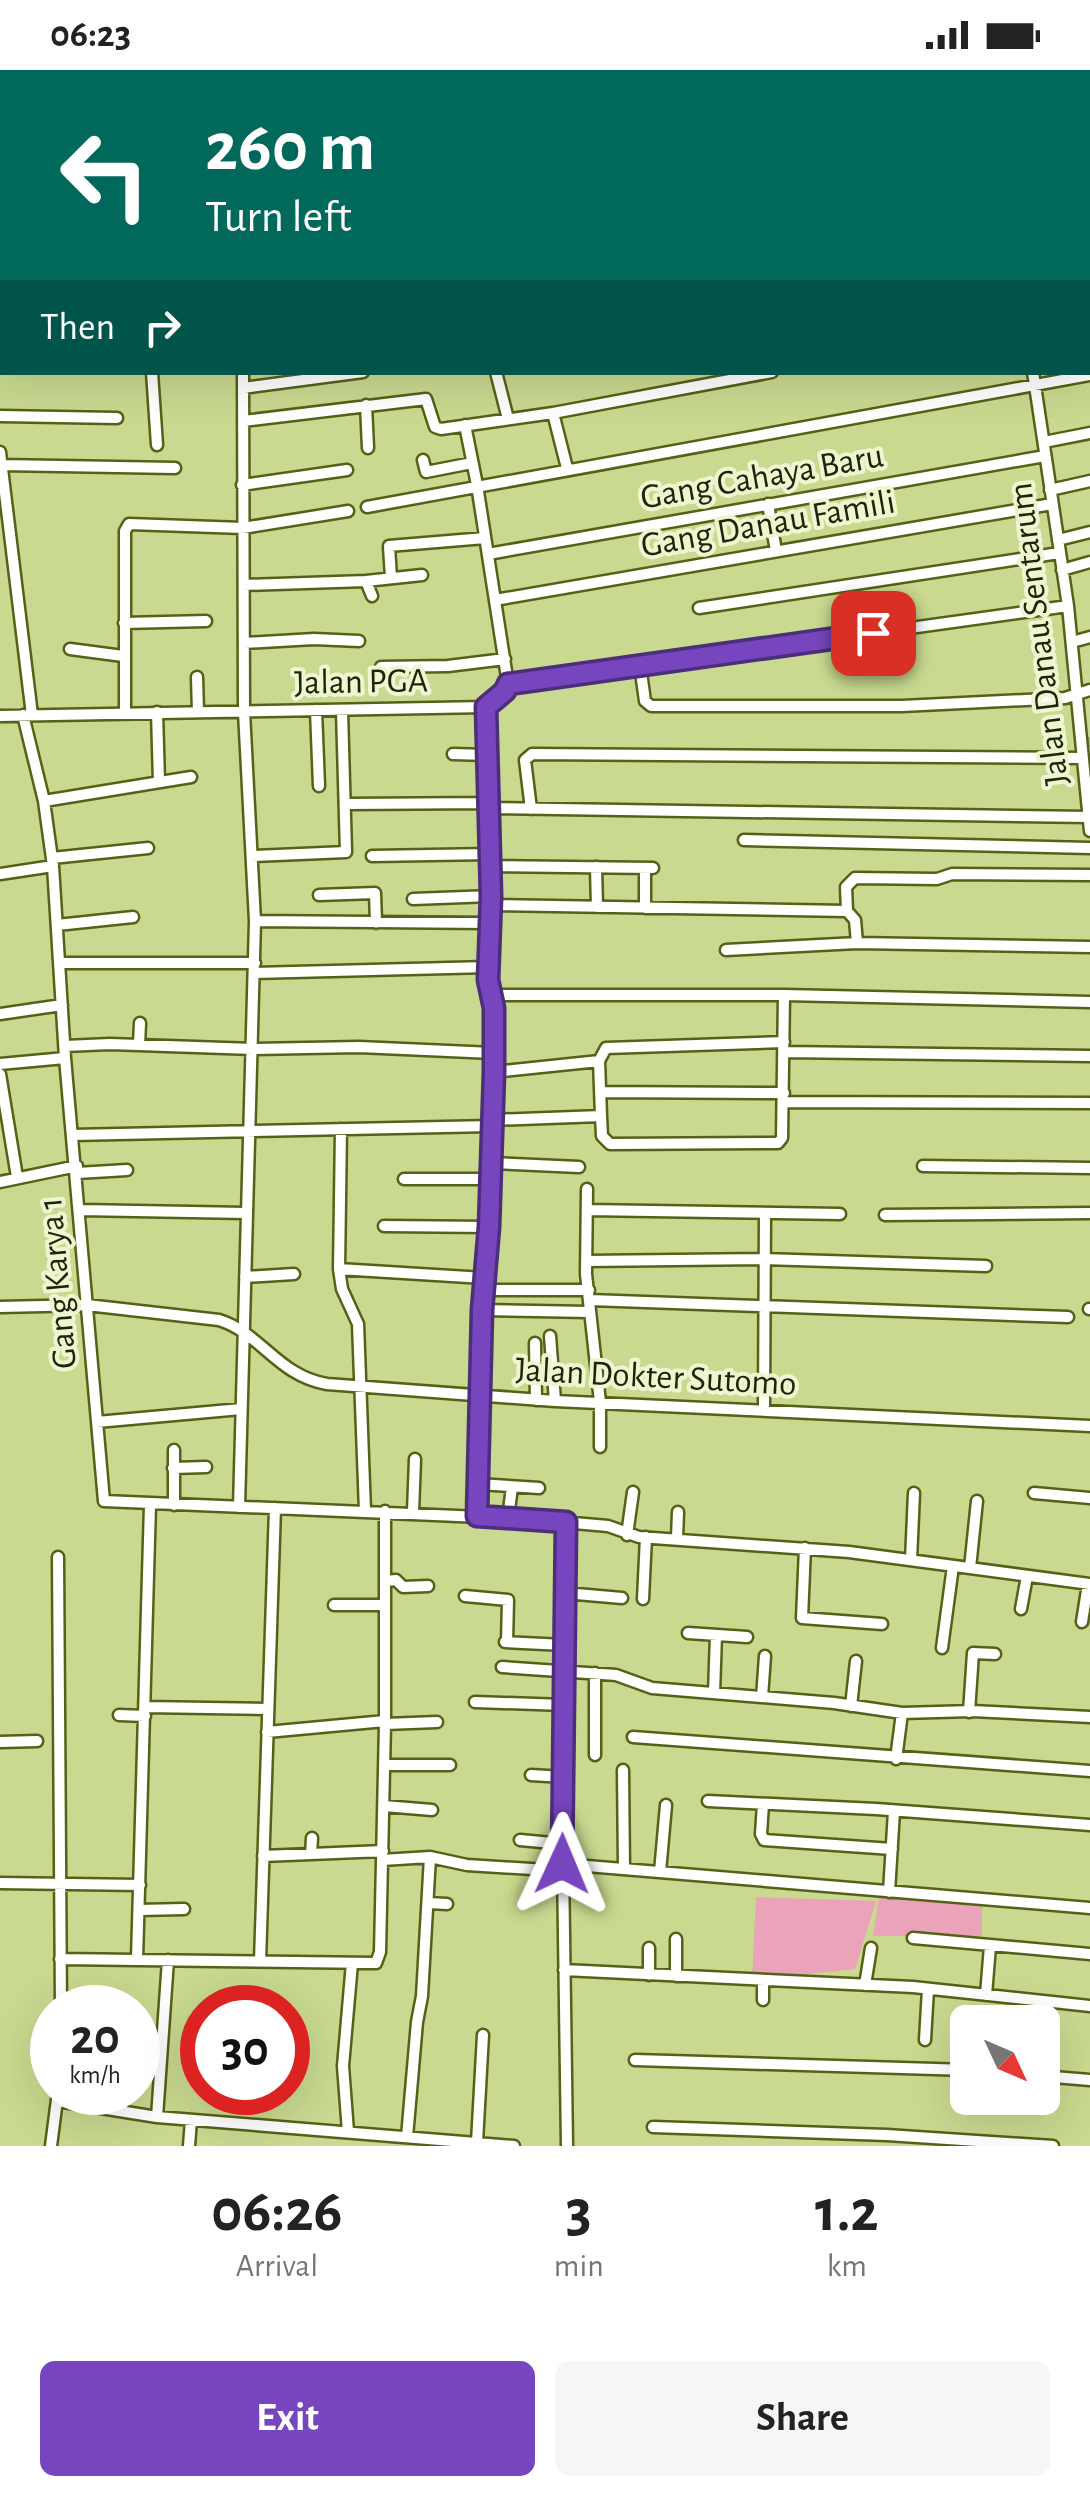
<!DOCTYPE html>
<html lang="en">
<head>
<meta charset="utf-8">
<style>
	:root { --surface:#fff; --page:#f6f6f6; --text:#222; --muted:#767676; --accent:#7746be }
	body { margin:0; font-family:"Alegreya Sans",sans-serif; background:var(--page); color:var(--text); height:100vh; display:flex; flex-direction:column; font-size:38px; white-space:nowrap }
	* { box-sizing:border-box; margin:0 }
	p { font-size:32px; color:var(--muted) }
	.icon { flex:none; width:55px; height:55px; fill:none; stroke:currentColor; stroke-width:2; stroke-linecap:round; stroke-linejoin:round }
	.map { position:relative; height:2076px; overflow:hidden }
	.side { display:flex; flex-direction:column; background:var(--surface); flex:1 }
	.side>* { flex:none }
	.hud { position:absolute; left:0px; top:0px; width:1090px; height:305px; box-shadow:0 10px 40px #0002; background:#00695c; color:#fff; overflow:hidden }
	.needle { width:65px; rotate:134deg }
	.fabs { position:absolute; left:950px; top:1935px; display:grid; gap:20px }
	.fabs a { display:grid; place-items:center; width:110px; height:110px; border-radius:15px; background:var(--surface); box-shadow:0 10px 40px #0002; font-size:50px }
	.speed { position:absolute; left:30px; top:1915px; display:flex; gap:20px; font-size:50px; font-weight:700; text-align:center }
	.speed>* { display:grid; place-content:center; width:130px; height:130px; border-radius:50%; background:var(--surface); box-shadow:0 10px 40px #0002; line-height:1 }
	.speed small { font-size:25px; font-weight:400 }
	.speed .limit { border:15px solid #d22; background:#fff; color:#111 }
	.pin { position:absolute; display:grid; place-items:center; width:85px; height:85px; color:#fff; margin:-42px; border-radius:20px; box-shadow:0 5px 15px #0006 }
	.me { position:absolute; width:110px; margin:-55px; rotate:1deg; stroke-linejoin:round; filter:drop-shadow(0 0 8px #0008) }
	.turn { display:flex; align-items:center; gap:35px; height:210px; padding:0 40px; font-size:45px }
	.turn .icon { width:130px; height:130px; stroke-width:2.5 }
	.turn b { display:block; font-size:70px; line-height:85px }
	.then { display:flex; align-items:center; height:95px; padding:0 40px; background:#0003; gap:20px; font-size:38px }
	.eta { display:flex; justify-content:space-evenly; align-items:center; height:170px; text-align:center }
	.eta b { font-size:60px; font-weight:600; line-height:70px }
	.action { display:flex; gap:20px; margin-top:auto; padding:20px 40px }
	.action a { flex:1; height:115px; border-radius:15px; background:var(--accent); color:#fff; font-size:40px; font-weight:600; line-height:115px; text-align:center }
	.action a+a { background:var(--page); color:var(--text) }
	.status { display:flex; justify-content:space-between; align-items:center; height:70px; padding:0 50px; background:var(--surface); direction:ltr }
	.status svg { height:28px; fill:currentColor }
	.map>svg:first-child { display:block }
</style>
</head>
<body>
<div class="status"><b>06:23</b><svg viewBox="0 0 49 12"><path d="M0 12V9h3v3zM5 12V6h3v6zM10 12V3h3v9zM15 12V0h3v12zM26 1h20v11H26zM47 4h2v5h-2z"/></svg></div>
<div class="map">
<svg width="1090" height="2076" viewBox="0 0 1090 2076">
	<rect width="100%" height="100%" fill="#c9d98f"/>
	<!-- green -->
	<path fill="#eaa3b9" d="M 879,1826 L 982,1836 L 982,1866 L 873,1866 Z
		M 756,1827 L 876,1831 L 855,1899 L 752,1910 Z"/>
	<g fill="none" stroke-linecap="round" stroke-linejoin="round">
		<!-- minor-tunnel -->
		<path stroke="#a7b574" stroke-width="10" stroke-dasharray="10 5" stroke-linecap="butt" d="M 1088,672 L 1090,672"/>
		<!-- minor casing -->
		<g stroke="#556116" stroke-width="15">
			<path id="minor" d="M 48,0 L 48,2
				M 119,0 L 119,2
				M 185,0 L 186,2
				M 245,0 L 245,2
				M 279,0 L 280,2
				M 349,0 L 349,2
				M 989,0 L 989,2
				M 442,2 L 454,0
				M 715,2 L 730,0
				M 876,2 L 882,2
				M 1088,119 L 1090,118
				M 0,178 L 2,177
				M 1088,273 L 1090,273
				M 0,290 L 2,289
				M 152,302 L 157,375
				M 496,302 L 508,349
				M 1033,302 L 1068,536 L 1090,761
				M 243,318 L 363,302
				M 366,335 L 368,378
				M 553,343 L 567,398
				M 0,346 L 117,348
				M 243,351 L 426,329 L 435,357 L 441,359 L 553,343 L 772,302
				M 465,355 L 477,415 L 508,614
				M 1044,372 L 1090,363
				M 0,382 L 32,645
				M 423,390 L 426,402 L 472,393
				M 1,395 L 175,398
				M 242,415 L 347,400
				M 1050,420 L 1090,411
				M 768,434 L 776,481
				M 367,437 L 1090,305
				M 1058,470 L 1090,462
				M 488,484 L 1045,386
				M 1062,500 L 1090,492
				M 391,508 L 389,476 L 485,468
				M 366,511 L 422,505
				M 244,515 L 366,511 L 372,526
				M 495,530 L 1052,434
				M 699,538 L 1059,483
				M 124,553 L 206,551
				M 1072,572 L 1090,567
				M 245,573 L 314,569 L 359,571
				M 70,579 L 123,586
				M 640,595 L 645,631 L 651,636 L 902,636 L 1065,628 L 1090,620
				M 381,597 L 448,596 L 505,589
				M 197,607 L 198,642
				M 316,640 L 319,716
				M 157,642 L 159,712
				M 125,643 L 125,461 L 129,454 L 243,458 L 348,441
				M 23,645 L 44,731 L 53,796 L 65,988 L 104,1431 L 528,1449 L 608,1456 L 639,1467 L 849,1482 L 1090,1514
				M 0,646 L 486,637 L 505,621 L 508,614 L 1068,536
				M 453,684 L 487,685
				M 44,731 L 191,707
				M 347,734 L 487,733
				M 487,738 L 1089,747
				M 531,739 L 525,690 L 532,684 L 1083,688
				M 744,770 L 1090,778
				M 252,786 L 346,782 L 342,641
				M 372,786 L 490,784
				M 52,788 L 148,778
				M 491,796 L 653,798
				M 596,797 L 597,837
				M 0,804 L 53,796
				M 319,825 L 375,823 L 376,853
				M 413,829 L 491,826
				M 491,835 L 847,841 L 855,850 L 857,873 L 1090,877
				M 645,838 L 645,799
				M 847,841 L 846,817 L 855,808 L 937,809 L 952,804 L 1090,805
				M 255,851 L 490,853
				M 57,855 L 133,847
				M 726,880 L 857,873
				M 59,893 L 255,893
				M 254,903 L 488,897
				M 784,925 L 1090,932
				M 0,944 L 62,935
				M 139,975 L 140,953
				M 65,976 L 110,974 L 253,979 L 359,977 L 493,983
				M 784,982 L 1090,986
				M 0,994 L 65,988
				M 494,1002 L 599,991
				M 0,1004 L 17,1107
				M 602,1022 L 784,1023
				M 783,1032 L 1090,1033
				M 601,1046 L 599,991 L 606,978 L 784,972
				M 492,1050 L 601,1046 L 602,1066 L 610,1074 L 778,1073 L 782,1068 L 784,925 L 493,925
				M 341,1059 L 339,1199 L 342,1219 L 358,1254 L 365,1441
				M 73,1065 L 491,1056
				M 491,1093 L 579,1097
				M 923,1096 L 1090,1098
				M 77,1103 L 127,1100
				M 404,1109 L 491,1109
				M 0,1112 L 77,1096
				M 587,1119 L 586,1204 L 600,1332 L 600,1377
				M 80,1140 L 246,1143
				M 587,1140 L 840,1144
				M 885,1145 L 1090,1143
				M 384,1156 L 489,1157
				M 586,1191 L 764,1189 L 986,1196
				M 339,1199 L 484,1208
				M 245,1207 L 294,1204
				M 483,1220 L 589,1220
				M 590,1230 L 1068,1247
				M 0,1237 L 87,1235 L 219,1250 C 261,1263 278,1306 327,1314 L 555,1331 L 1090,1356
				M 1089,1239 L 1090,1239
				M 482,1240 L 590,1242
				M 550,1266 L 555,1331
				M 535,1273 L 536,1330
				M 764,1338 L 765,1143
				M 97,1352 L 241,1339
				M 173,1398 L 206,1397
				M 478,1414 L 539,1418
				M 1034,1423 L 1090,1428
				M 174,1435 L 174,1380
				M 239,1437 L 255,851 L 244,642 L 243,302
				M 413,1442 L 415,1389
				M 477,1446 L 482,1240 L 489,1157 L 494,1002 L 494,938 L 488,897 L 491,835 L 486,637
				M 508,1448 L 512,1417
				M 566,1452 L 563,1794 L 567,2076
				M 627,1465 L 633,1422
				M 677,1468 L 678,1442
				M 805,1478 L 802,1548 L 882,1554
				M 58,1487 L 61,1938
				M 911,1490 L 914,1423
				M 970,1498 L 977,1431
				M 385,1511 L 396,1510 L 403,1517 L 428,1516
				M 565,1523 L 622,1528
				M 465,1526 L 508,1530 L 507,1572
				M 643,1529 L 646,1467
				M 334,1535 L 385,1535
				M 1021,1539 L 1027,1506
				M 1082,1552 L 1088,1514
				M 688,1563 L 747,1567
				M 505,1572 L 564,1575
				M 942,1578 L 953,1496
				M 502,1597 L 616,1605 L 652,1618 L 834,1633 L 902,1643 L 972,1641 L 1090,1647
				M 595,1603 L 595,1685
				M 714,1623 L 716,1565
				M 762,1627 L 765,1586
				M 475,1632 L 564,1635
				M 851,1636 L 856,1591
				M 145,1637 L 267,1639
				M 969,1642 L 973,1583 L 995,1584
				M 119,1645 L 145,1646
				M 385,1654 L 437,1652
				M 267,1662 L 385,1651
				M 633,1667 L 1090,1701
				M 0,1672 L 37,1671
				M 896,1689 L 902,1643
				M 385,1695 L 450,1695
				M 623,1700 L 624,1799
				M 531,1705 L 564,1707
				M 708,1731 L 876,1739 L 1090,1755
				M 763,1734 L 761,1764 L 764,1770 L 892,1779
				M 384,1736 L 432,1740
				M 520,1770 L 563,1774
				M 311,1784 L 312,1768
				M 263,1786 L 383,1781
				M 382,1790 L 430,1787 L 467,1795 L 563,1801
				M 563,1794 L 1090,1838
				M 660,1802 L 666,1735
				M 0,1813 L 140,1815
				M 889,1822 L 894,1741
				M 428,1833 L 447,1834
				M 139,1840 L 184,1839
				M 913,1868 L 1090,1884
				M 60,1889 L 376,1893 L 380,1882 L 385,1654 L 385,1441
				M 137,1889 L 150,1435
				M 260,1891 L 275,1438
				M 564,1900 L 913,1917 L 1090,1936
				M 649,1905 L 649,1878
				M 676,1906 L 676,1869
				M 865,1915 L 871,1878
				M 986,1925 L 990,1876
				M 763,1930 L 763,1910
				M 925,1970 L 928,1919
				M 635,1990 L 968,2000
				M 1042,2006 L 1090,2010
				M 57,2031 L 157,2047 L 514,2076
				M 157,2047 L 168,1890
				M 653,2057 L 887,2065 L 1053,2076
				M 348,2062 L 343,1996 L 352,1893
				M 407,2067 L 417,1952 L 422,1926 L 430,1787
				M 477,2072 L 483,1965
				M 51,2076 L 58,2022
				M 189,2076 L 191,2050"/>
		</g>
		<!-- minor -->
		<use href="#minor" stroke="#fff" stroke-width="10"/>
	</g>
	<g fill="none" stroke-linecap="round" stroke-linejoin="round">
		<!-- route casing -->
		<g stroke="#4d2e7c" stroke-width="25">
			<path id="route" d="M 562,1794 L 566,1452 L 477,1446 L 482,1240 L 489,1157 L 494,1002 L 494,938 L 488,910 L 491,826 L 486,637 L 505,621 L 508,614 L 873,563"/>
		</g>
		<!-- route -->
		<use href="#route" stroke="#7746be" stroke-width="18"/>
	</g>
	<g text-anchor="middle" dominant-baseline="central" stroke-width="8" stroke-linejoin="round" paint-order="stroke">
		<!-- street labels -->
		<g font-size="35" fill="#1f2406" stroke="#edf6d1">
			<text transform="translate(762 407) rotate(-10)">Gang Cahaya Baru</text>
			<text transform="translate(768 454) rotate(-10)">Gang Danau Famili</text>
			<text transform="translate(1039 564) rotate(-97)">Jalan Danau Sentarum</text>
			<text transform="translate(361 612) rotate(-1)">Jalan PGA</text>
			<text transform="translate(58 1213) rotate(-95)">Gang Karya 1</text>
			<text transform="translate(656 1307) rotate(3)">Jalan Dokter Sutomo</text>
		</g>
	</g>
</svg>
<div class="fabs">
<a><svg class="needle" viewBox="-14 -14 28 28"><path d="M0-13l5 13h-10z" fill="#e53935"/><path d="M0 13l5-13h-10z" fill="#767676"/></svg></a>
</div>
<div class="speed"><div>20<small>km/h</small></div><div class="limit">30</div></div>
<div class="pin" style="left:873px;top:563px;background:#d93025"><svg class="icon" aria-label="arrive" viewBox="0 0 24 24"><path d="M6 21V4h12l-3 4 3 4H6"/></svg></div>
<svg class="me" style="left:562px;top:1794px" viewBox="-20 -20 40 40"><path d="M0-17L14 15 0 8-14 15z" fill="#7746be" stroke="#fff" stroke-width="4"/></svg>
<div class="hud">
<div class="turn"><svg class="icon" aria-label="left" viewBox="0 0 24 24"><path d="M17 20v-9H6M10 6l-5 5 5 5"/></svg><div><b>260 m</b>Turn left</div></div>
<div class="then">Then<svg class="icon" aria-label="right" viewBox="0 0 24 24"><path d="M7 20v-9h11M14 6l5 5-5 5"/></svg></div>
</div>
</div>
<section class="side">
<div class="eta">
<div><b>06:26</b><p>Arrival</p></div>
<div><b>3</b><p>min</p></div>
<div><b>1.2</b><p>km</p></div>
</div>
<div class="action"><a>Exit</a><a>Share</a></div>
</section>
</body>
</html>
